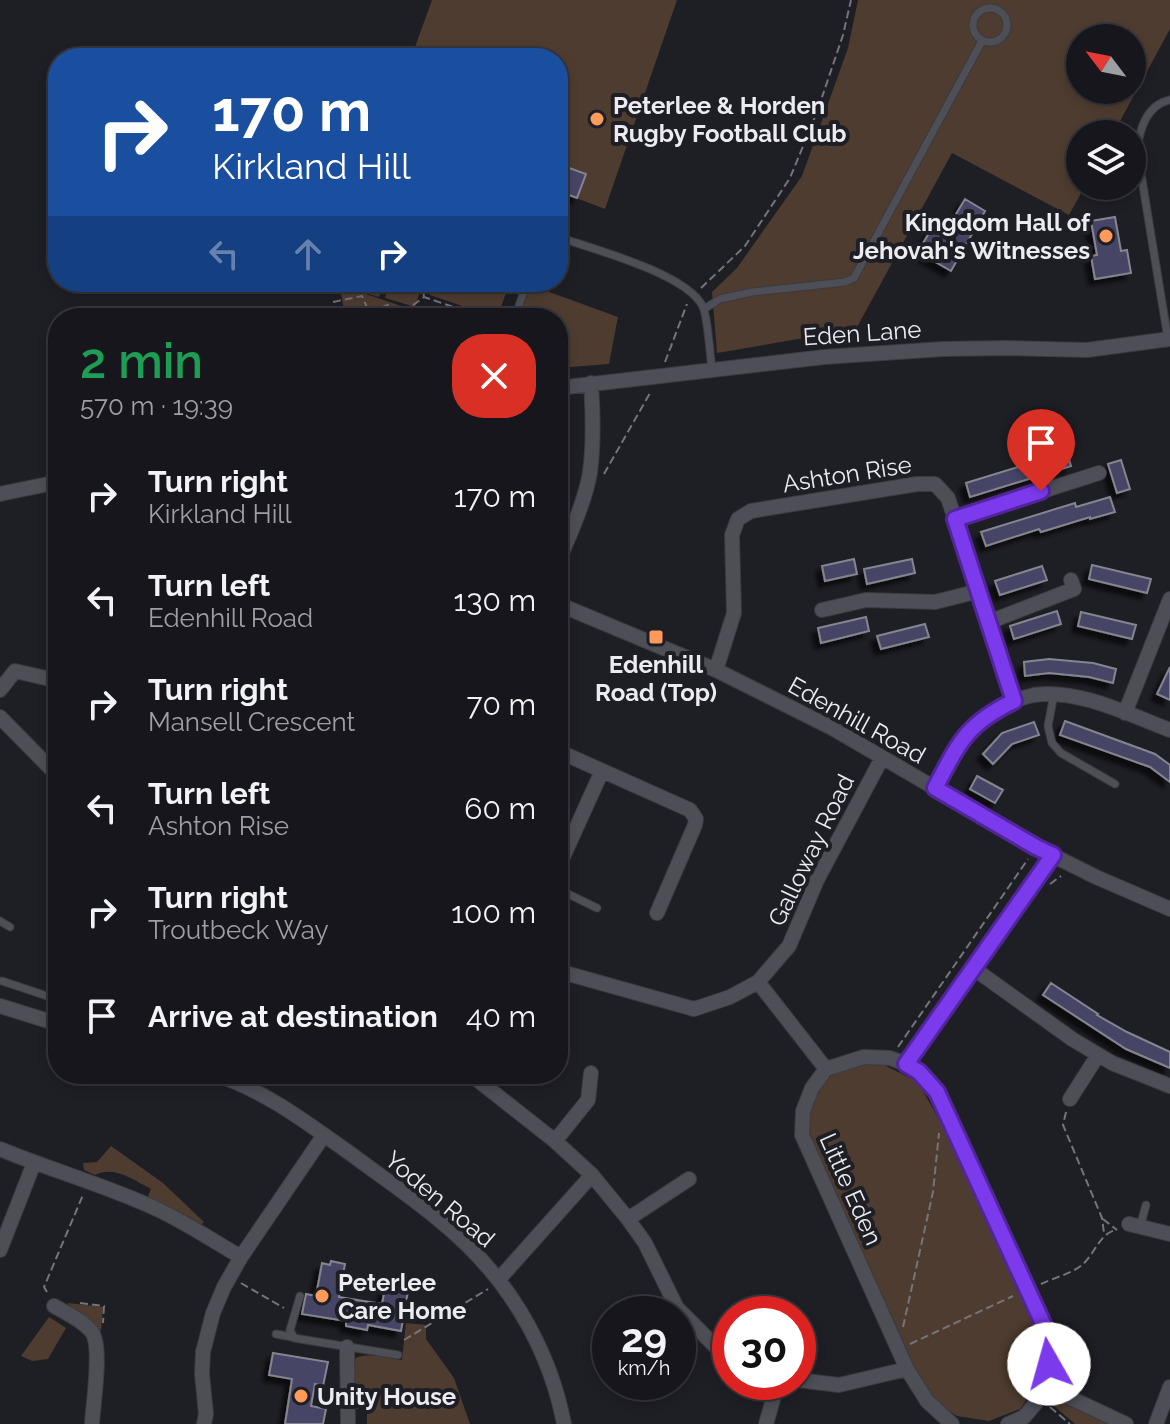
<!DOCTYPE html>
<html lang="en">
<head>
<meta charset="utf-8">
<style>
	:root { --surface:#16161c; --page:#232329; --text:#f1f3f6; --muted:#9e9fa3; --line:#35353b }
	body { margin:0; font-family:Raleway,sans-serif; background:var(--page); color:var(--text); height:100vh; display:flex; flex-direction:column; font-size:30px; white-space:nowrap }
	* { box-sizing:border-box; margin:0 }
	p { font-size:26px; color:var(--muted) }
	.icon { flex:none; width:44px; height:44px; fill:none; stroke:currentColor; stroke-width:2; stroke-linecap:round; stroke-linejoin:round }
	.map { position:relative; flex:1; overflow:hidden }
	.panel { position:absolute; left:48px; top:308px; width:520px; height:776px; display:flex; flex-direction:column; background:var(--surface); border-radius:32px; box-shadow:0 4px 12px #0003,0 0 0 2px var(--line) }
	.panel>* { flex:none }
	.banner { position:absolute; left:48px; top:48px; width:520px; height:244px; border-radius:32px; box-shadow:0 4px 12px #0003,0 0 0 2px var(--line); background:#1a4fa0; color:#fff; overflow:hidden }
	.needle { width:52px; rotate:302deg }
	.tools { position:absolute; left:1066px; top:24px; display:grid; gap:16px }
	.tools a { display:grid; place-items:center; width:80px; height:80px; border-radius:50%; background:var(--surface); box-shadow:0 4px 12px #0003,0 0 0 2px var(--line); font-size:40px }
	.speed { position:absolute; left:592px; top:1296px; display:flex; gap:16px; font-size:40px; font-weight:700; text-align:center }
	.speed>* { display:grid; place-content:center; width:104px; height:104px; border-radius:50%; background:var(--surface); box-shadow:0 4px 12px #0003,0 0 0 2px var(--line); line-height:1 }
	.speed small { font-size:20px; font-weight:400 }
	.speed .limit { border:12px solid #d22; background:#fff; color:#111 }
	.pin { position:absolute; display:grid; place-items:center; width:68px; height:68px; color:#fff; margin:-82px -34px; border-radius:50% 50% 50% 0; rotate:-45deg; box-shadow:0 0 8px #0007 }
	.pin .icon { rotate:45deg }
	.me { position:absolute; width:88px; margin:-44px; rotate:353deg; stroke-linejoin:round; filter:drop-shadow(0 0 6px #0008) }
	.turn { display:flex; align-items:center; gap:28px; height:168px; padding:0 32px; font-size:36px }
	.turn .icon { width:104px; height:104px; stroke-width:2.5 }
	.turn b { display:block; font-size:56px; line-height:68px }
	.lanes { display:flex; align-items:center; height:76px; padding:0 32px; background:#0003; justify-content:center; gap:40px; direction:ltr }
	.lanes .off { opacity:.35 }
	.round { display:grid; place-items:center; flex:none; width:84px; height:84px; border-radius:32px; background:var(--page) }
	.summary { display:flex; align-items:center; justify-content:space-between; height:136px; padding:0 32px }
	h1 { font-size:48px; font-weight:600; line-height:60px; color:#1e9e55 }
	ul { padding:0; list-style:none }
	li { display:flex; align-items:center; gap:24px; height:104px; padding:0 32px }
	li div { flex:1 }
	li b { display:block; font-size:30px }
	li em { font-style:normal }
	.map>svg:first-child { display:block }
</style>
</head>
<body>
<div class="map">
<svg width="1170" height="1424" viewBox="0 0 1170 1424">
	<defs>
		<filter id="shadow"><feDropShadow dx="-6" dy="6" stdDeviation="2" flood-color="#0009"/></filter>
	</defs>
	<rect width="100%" height="100%" fill="#1e1e25"/>
	<!-- green -->
	<path fill="#4f3c30" fill-rule="evenodd" d="M 432,0 L 677,0 L 605,209 L 558,191 L 558,58 L 411,58 Z
		M 858,0 L 1170,0 L 1170,29 L 1113,134 L 1080,134 L 1080,186 L 1085,186 L 1069,215 L 952,153 L 856,329 L 717,353 L 712,292 L 737,268 L 802,176 L 848,48 ZM 1080,38 L 1132,38 L 1132,90 L 1080,90 Z
		M 351,282 L 384,282 L 379,297 L 351,289 L 425,314 L 425,318 L 345,318 L 340,286 L 349,289 Z
		M 390,282 L 423,282 L 415,307 L 385,298 Z
		M 435,282 L 510,282 L 497,318 L 430,295 Z
		M 530,285 L 618,317 L 609,364 L 558,368 L 558,318 L 520,318 Z
		M 878,1062 L 918,1082 L 946,1132 L 1043,1338 L 1041,1379 L 1020,1409 L 989,1421 L 957,1416 L 929,1398 L 909,1362 L 806,1131 L 809,1110 L 815,1091 L 838,1069 Z
		M 111,1146 L 163,1183 L 204,1222 L 199,1226 L 147,1199 L 151,1189 C 133,1180 115,1165 95,1175 L 84,1170 L 83,1163 L 97,1162 Z
		M 68,1303 L 103,1307 L 101,1331 L 92,1323 L 69,1310 Z
		M 49,1317 L 66,1328 L 48,1359 L 32,1361 L 21,1356 Z
		M 406,1323 L 426,1325 L 426,1339 L 454,1378 L 470,1424 L 367,1424 L 367,1409 L 355,1409 L 354,1359 C 367,1351 387,1358 402,1360 Z
		M 1049,1395 L 1111,1424 L 1075,1424 L 1046,1399 Z"/>
	<!-- building -->
	<path fill="#464566" stroke="#85858f" stroke-width="2" filter="url(#shadow)" d="M 558,164 L 586,174 L 577,198 L 558,191 Z
		M 965,199 L 985,211 L 951,271 L 918,252 L 937,219 L 949,226 Z
		M 1115,217 L 1121,251 L 1127,250 L 1131,273 L 1095,279 L 1091,256 L 1097,255 L 1091,221 Z
		M 1067,452 L 1071,466 L 970,497 L 966,483 Z
		M 1121,460 L 1130,489 L 1117,493 L 1108,464 Z
		M 1110,497 L 1115,512 L 1090,519 L 1090,517 L 1041,532 L 1039,529 L 986,546 L 981,532 L 1075,503 L 1076,507 Z
		M 854,559 L 857,574 L 825,581 L 822,566 Z
		M 912,559 L 915,573 L 867,584 L 864,569 Z
		M 1092,565 L 1151,579 L 1147,593 L 1089,579 Z
		M 1042,566 L 1047,580 L 1000,595 L 995,581 Z
		M 1057,611 L 1061,624 L 1014,639 L 1010,626 Z
		M 1081,612 L 1136,625 L 1132,639 L 1078,626 Z
		M 866,617 L 869,631 L 821,643 L 818,628 Z
		M 925,624 L 929,637 L 881,649 L 877,636 Z
		M 1049,659 L 1093,663 L 1116,669 L 1113,683 L 1089,677 L 1049,673 L 1025,676 L 1024,662 Z
		M 1170,667 L 1170,700 L 1157,694 Z
		M 1065,721 L 1155,754 L 1170,765 L 1170,782 L 1150,767 L 1060,735 Z
		M 1034,722 L 1039,735 L 1012,744 L 993,764 L 983,754 L 1002,733 Z
		M 977,776 L 1003,790 L 995,803 L 970,789 Z
		M 1051,983 L 1098,1014 L 1097,1015 L 1127,1032 L 1170,1052 L 1170,1068 L 1126,1049 L 1043,995 Z
		M 331,1261 L 345,1264 L 339,1297 L 382,1304 L 385,1288 L 408,1291 L 401,1331 L 368,1325 L 367,1330 L 346,1326 L 346,1321 L 302,1314 L 306,1294 L 316,1296 L 322,1263 L 330,1265 Z
		M 273,1353 L 328,1362 L 323,1386 L 315,1384 L 311,1406 L 326,1409 L 323,1424 L 285,1424 L 292,1379 L 269,1375 Z"/>
	<g fill="none" stroke-linecap="round" stroke-linejoin="round">
		<!-- lane casing -->
		<g stroke="#3a3a40" stroke-width="9">
			<path id="lane" d="M973 25a17 17 0 1 1 34 0a17 17 0 1 1-34 0Z
				M 558,237 C 593,249 688,274 703,307 C 708,319 710,355 712,370
				M 704,309 L 720,299 L 752,292 L 845,282 L 854,278 L 982,41
				M 515,318 L 527,282
				M 1168,339 L 1137,149 C 1140,128 1147,105 1170,100
				M 1054,694 L 1048,726 L 1052,743 L 1061,753 L 1115,784
				M 558,889 L 597,908
				M 0,921 L 10,927
				M 2,981 L 50,997
				M 1140,1227 L 1146,1205
				M 300,1296 L 290,1330 L 294,1338 L 398,1355
				M 276,1334 L 292,1337"/>
		</g>
		<!-- street casing -->
		<g stroke="#3a3a40" stroke-width="16">
			<path id="street" d="M 558,388 L 824,357 L 943,349 L 1006,348 L 1087,350 L 1170,339
				M 0,494 L 58,482
				M 955,519 L 1099,473
				M 558,562 C 569,537 586,499 590,472 C 594,443 593,413 591,383
				M 558,604 L 716,670 L 832,728 L 1036,847 L 1096,877 L 1170,909
				M 822,610 L 866,600 L 935,602 L 979,591
				M 989,622 L 1074,589 L 1071,580
				M 716,670 L 734,613 L 732,535 L 738,519 L 751,511 L 917,484 L 935,484 L 948,498 L 1014,701
				M 0,690 L 15,671 L 50,679 L 58,686
				M 1125,713 L 1170,599
				M 0,717 L 58,776
				M 558,751 L 690,810 L 696,819 L 695,825 L 657,913
				M 935,788 C 946,767 956,743 974,725 C 982,717 994,711 1005,705 C 1014,701 1024,697 1034,695 C 1077,688 1130,715 1170,730
				M 558,868 L 602,771
				M 973,968 L 1072,1039 L 1112,1063 L 1170,1086
				M 558,971 L 694,1009 L 730,997 L 758,982 L 789,946 L 817,880 L 882,758
				M 758,982 L 826,1069
				M 0,1006 L 58,1024
				M 906,1064 L 1053,855
				M 214,1074 C 266,1091 307,1123 351,1154 C 390,1183 431,1210 466,1244 C 516,1292 551,1356 564,1424
				M 470,1074 L 555,1141 L 592,1175 L 628,1219 L 645,1243 L 677,1308 L 717,1348 L 730,1355
				M 1070,1099 L 1098,1055
				M 555,1141 L 588,1100 L 591,1073
				M 0,1149 C 53,1171 109,1186 161,1211 C 188,1224 215,1242 241,1257
				M 628,1219 L 689,1179
				M 1129,1224 L 1170,1234
				M 0,1250 L 34,1163
				M 499,1279 L 592,1175
				M 54,1306 C 66,1313 82,1320 91,1331 C 103,1344 93,1404 92,1424
				M 347,1347 L 348,1424
				M 798,1380 L 839,1385 L 907,1369
				M 1047,1387 L 1126,1424
				M 204,1424 L 206,1414 L 202,1374 L 203,1352 L 213,1313 L 224,1287 L 241,1257 L 324,1135
				M 766,1424 L 778,1382
				M 952,1424 L 927,1401 L 907,1369 L 802,1135 L 803,1111 L 812,1088 L 826,1069 L 864,1057 L 890,1058 L 906,1064 L 919,1072 L 937,1092 L 1051,1341 L 1047,1387 L 1040,1398 L 1024,1417 L 1008,1424
				M 1156,1424 L 1170,1387"/>
		</g>
		<!-- path -->
		<path stroke="#74747a" stroke-width="2" stroke-dasharray="8 4" stroke-linecap="butt" d="M 701,288 L 745,246 L 790,178 L 817,112 L 843,35 L 851,0
			M 424,296 L 423,291 L 426,282
			M 333,302 L 362,296 L 369,312 L 388,305 L 404,312 L 424,297 L 486,318
			M 665,362 L 687,304
			M 604,474 L 650,393
			M 1050,884 L 1061,876
			M 898,1047 L 1028,859
			M 1066,1112 L 1063,1125 L 1102,1218 L 1104,1233
			M 1103,1219 L 1117,1230
			M 241,1283 L 284,1308
			M 1041,1284 C 1053,1278 1071,1274 1082,1265 C 1095,1254 1100,1232 1117,1230
			M 47,1292 L 44,1287 L 83,1195
			M 80,1303 L 104,1306 L 103,1323
			M 903,1327 L 933,1192 L 939,1133
			M 404,1340 L 488,1289
			M 910,1344 L 1013,1296
			M 1050,1407 L 1070,1424"/>
		<!-- lane -->
		<use href="#lane" stroke="#4e4e57" stroke-width="7"/>
		<!-- street -->
		<use href="#street" stroke="#4e4e57" stroke-width="14"/>
	</g>
	<g fill="none" stroke-linecap="round" stroke-linejoin="round">
		<!-- route casing -->
		<g stroke="#51269a" stroke-width="20">
			<path id="route" d="M 1041,491 L 955,519 L 1014,701 C 966,724 959,743 935,788 L 1036,847 L 1053,855 L 906,1064 L 919,1072 L 937,1092 L 1051,1341 L 1049,1364"/>
		</g>
		<!-- route -->
		<use href="#route" stroke="#7c3aed" stroke-width="14"/>
	</g>
	<!-- markers -->
	<g fill="#ff9b5a" stroke="#1e1e25" stroke-width="3">
		<circle cx="597" cy="119" r="8"/>
		<circle cx="1106" cy="236" r="8"/>
		<rect x="648" y="629" width="16" height="16" rx="4"/>
		<circle cx="322" cy="1296" r="8"/>
		<circle cx="301" cy="1396" r="8"/>
	</g>
	<g text-anchor="middle" dominant-baseline="central" stroke-width="8" stroke-linejoin="round" paint-order="stroke">
		<!-- poi labels -->
		<g font-size="24" font-weight="bold" fill="#ebebf1" stroke="#1e1e25" text-anchor="start">
			<text x="613" y="105">Peterlee &amp; Horden<tspan x="613" dy="28">Rugby Football Club</tspan></text>
			<text x="1090" y="222" text-anchor="end">Kingdom Hall of<tspan x="1090" dy="28">Jehovah's Witnesses</tspan></text>
			<text x="656" y="664" text-anchor="middle">Edenhill<tspan x="656" dy="28">Road (Top)</tspan></text>
			<text x="338" y="1282">Peterlee<tspan x="338" dy="28">Care Home</tspan></text>
			<text x="317" y="1396">Unity House</text>
		</g>
		<!-- street labels -->
		<g font-size="24" fill="#ebebf1" stroke="#1e1e25">
			<text transform="translate(862 333) rotate(-4)">Eden Lane</text>
			<text transform="translate(847 474) rotate(-9)">Ashton Rise</text>
			<text transform="translate(857 720) rotate(29)">Edenhill Road</text>
			<text transform="translate(811 850) rotate(-64)">Galloway Road</text>
			<text transform="translate(851 1189) rotate(66)">Little Eden</text>
			<text transform="translate(440 1199) rotate(40)">Yoden Road</text>
		</g>
	</g>
</svg>
<div class="tools">
<a><svg class="needle" viewBox="-14 -14 28 28"><path d="M0-13l5 13h-10z" fill="#e53935"/><path d="M0 13l5-13h-10z" fill="#9e9fa3"/></svg></a>
<a><svg class="icon" aria-label="layers" viewBox="0 0 24 24"><path d="M12 4l9 5-9 5-9-5zM3 14l9 5 9-5"/></svg></a>
</div>
<div class="speed"><div>29<small>km/h</small></div><div class="limit">30</div></div>
<div class="pin" style="left:1041px;top:491px;background:#d93025"><svg class="icon" aria-label="arrive" viewBox="0 0 24 24"><path d="M6 21V4h12l-3 4 3 4H6"/></svg></div>
<svg class="me" style="left:1049px;top:1364px" viewBox="-20 -20 40 40"><circle r="19" fill="#fff"/><path d="M0-13L10 11 0 6-10 11z" fill="#7c3aed"/></svg>
<div class="banner">
<div class="turn"><svg class="icon" aria-label="right" viewBox="0 0 24 24"><path d="M7 20v-9h11M14 6l5 5-5 5"/></svg><div><b>170 m</b>Kirkland Hill</div></div>
<div class="lanes"><svg class="icon off" aria-label="left" viewBox="0 0 24 24"><path d="M17 20v-9H6M10 6l-5 5 5 5"/></svg><svg class="icon off" aria-label="ahead" viewBox="0 0 24 24"><path d="M12 20V5M6 11l6-6 6 6"/></svg><svg class="icon" aria-label="right" viewBox="0 0 24 24"><path d="M7 20v-9h11M14 6l5 5-5 5"/></svg></div>
</div>
<section class="panel">
<div class="summary"><div><h1>2 min</h1><p>570 m · 19:39</p></div><a class="round" style="background:#d93025;color:#fff"><svg class="icon" aria-label="close" viewBox="0 0 24 24"><path d="M6 6l12 12M18 6L6 18"/></svg></a></div>
<ul>
<li><svg class="icon" aria-label="right" viewBox="0 0 24 24"><path d="M7 20v-9h11M14 6l5 5-5 5"/></svg><div><b>Turn right</b><p>Kirkland Hill</p></div><em>170 m</em></li>
<li><svg class="icon" aria-label="left" viewBox="0 0 24 24"><path d="M17 20v-9H6M10 6l-5 5 5 5"/></svg><div><b>Turn left</b><p>Edenhill Road</p></div><em>130 m</em></li>
<li><svg class="icon" aria-label="right" viewBox="0 0 24 24"><path d="M7 20v-9h11M14 6l5 5-5 5"/></svg><div><b>Turn right</b><p>Mansell Crescent</p></div><em>70 m</em></li>
<li><svg class="icon" aria-label="left" viewBox="0 0 24 24"><path d="M17 20v-9H6M10 6l-5 5 5 5"/></svg><div><b>Turn left</b><p>Ashton Rise</p></div><em>60 m</em></li>
<li><svg class="icon" aria-label="right" viewBox="0 0 24 24"><path d="M7 20v-9h11M14 6l5 5-5 5"/></svg><div><b>Turn right</b><p>Troutbeck Way</p></div><em>100 m</em></li>
<li><svg class="icon" aria-label="arrive" viewBox="0 0 24 24"><path d="M6 21V4h12l-3 4 3 4H6"/></svg><div><b>Arrive at destination</b></div><em>40 m</em></li>
</ul>
</section>
</div>
</body>
</html>
